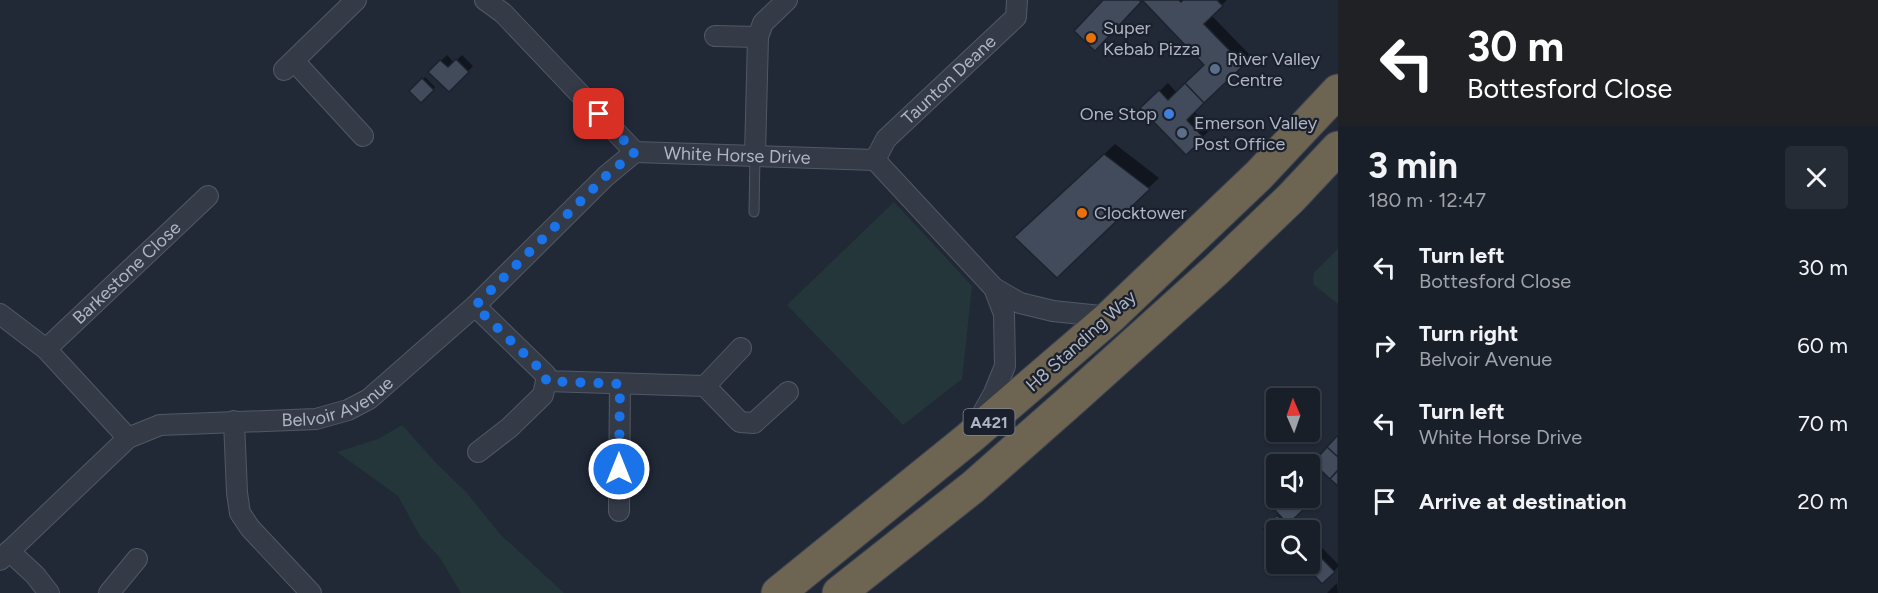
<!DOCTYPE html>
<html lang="en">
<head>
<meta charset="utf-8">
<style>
	:root { --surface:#191f29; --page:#262c35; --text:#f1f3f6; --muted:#9fa2a8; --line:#373d46 }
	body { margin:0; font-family:Figtree,sans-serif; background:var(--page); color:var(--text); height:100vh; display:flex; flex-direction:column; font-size:22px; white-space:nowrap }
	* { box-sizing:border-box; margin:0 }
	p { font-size:20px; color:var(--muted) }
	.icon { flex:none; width:33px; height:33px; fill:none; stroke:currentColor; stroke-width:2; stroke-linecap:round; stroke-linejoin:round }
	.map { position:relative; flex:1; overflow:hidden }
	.side { display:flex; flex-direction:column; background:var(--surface); width:540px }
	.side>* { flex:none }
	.hud { background:#202124; color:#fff; overflow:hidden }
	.needle { width:39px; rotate:358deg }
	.buttons { position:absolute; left:1266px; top:388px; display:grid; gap:12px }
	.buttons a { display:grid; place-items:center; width:54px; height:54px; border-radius:6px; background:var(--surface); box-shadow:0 2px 4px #0004,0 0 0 2px var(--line); font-size:30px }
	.pin { position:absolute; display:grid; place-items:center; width:51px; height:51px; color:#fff; margin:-26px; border-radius:12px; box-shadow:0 3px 9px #0006 }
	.me { position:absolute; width:66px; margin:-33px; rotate:0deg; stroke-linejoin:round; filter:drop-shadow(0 0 4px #0008) }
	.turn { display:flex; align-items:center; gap:21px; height:126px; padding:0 30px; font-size:27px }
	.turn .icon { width:78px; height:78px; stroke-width:2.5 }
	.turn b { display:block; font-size:42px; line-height:51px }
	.round { display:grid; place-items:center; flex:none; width:63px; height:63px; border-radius:6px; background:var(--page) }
	.headline { display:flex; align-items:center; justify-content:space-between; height:102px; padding:0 30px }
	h1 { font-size:36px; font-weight:700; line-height:45px }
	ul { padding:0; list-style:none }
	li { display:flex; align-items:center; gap:18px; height:78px; padding:0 30px }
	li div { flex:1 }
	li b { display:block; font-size:22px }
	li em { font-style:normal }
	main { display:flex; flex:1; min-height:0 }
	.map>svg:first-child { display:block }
</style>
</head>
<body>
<main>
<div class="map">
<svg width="1338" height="593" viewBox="0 0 1338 593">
	<rect width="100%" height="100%" fill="#212937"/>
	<!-- green -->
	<path fill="#243639" d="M 894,202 L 972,286 L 962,379 L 903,425 L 787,305 Z
		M 1338,249 L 1338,304 L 1313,284 L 1314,273 Z
		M 402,425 L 437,464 L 467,493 L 499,533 L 564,593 L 461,593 L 440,558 L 420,536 L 398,496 L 337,452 L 378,439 Z"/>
	<!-- shadow -->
	<path fill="#0007" d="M 1144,0 L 1227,0 L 1211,15 L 1251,56 L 1194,111 L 1211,129 L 1186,153 L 1142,108 L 1168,83 L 1177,93 L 1206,65 Z
		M 447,55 L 454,63 L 462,55 L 473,66 L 449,90 L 430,72 Z
		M 425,77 L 435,87 L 421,101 L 411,91 Z
		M 1115,144 L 1159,178 L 1057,276 L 1027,227 Z
		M 1277,498 L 1301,498 L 1307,504 L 1292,519 L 1301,528 L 1299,531 L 1276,531 L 1276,541 L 1265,529 L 1280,514 Z
		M 1310,536 L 1338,564 L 1338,567 L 1323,582 L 1305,564 L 1310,564 Z
		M 1337,583 L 1338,593 L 1327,593 Z"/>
	<!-- building -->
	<path fill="#424b5c" stroke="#1c222e" stroke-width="1.5" d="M 1103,0 L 1139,0 L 1141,2 L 1095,51 L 1074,31 Z
		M 1142,0 L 1179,0 L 1181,2 L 1183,0 L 1217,0 L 1223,6 L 1204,24 L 1244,65 L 1204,103 L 1185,83 L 1204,65 Z
		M 456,59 L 469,72 L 449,92 L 428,72 L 440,60 L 448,67 Z
		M 422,78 L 434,90 L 421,103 L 409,91 Z
		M 1185,83 L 1204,103 L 1187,120 L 1204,138 L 1186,155 L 1140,108 L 1159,90 L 1168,100 Z
		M 1104,154 L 1150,189 L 1057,278 L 1014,237 Z
		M 1338,435 L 1338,457 L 1327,447 Z
		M 1327,447 L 1338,457 L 1338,470 L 1330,479 L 1313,463 Z
		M 1338,470 L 1338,486 L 1330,479 Z
		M 1276,496 L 1276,498 L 1291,498 L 1303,510 L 1288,524 L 1269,504 Z
		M 1277,515 L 1293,531 L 1276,531 L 1276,543 L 1263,529 Z
		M 1310,546 L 1335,572 L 1322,584 L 1305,565 L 1297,573 L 1288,564 L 1310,564 Z"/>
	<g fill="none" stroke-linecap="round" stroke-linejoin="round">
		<!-- lane casing -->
		<g stroke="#525865" stroke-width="11">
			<path id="lane" d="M 754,212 L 755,155"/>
		</g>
		<!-- street casing -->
		<g stroke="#525865" stroke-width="22">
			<g id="street">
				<path id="s1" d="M 485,0 L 503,13 L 635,152 L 875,160"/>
				<path d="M 715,36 L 758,37"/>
				<path d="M 294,61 L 363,136"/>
				<path d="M 284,70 L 356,0"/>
				<path d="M 755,155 L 758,37 L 763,23 L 787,0"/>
				<path d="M 875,160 L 994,288 L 1020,303 L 1053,311 L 1110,317"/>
				<path id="s2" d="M 875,160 L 886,139 L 1016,17 L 1017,0"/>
				<path d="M 475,306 L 546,375 L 546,381 L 705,386 L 740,422 L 754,423 L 788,392"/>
				<path d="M 0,314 L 46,349 L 128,438"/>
				<path id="s3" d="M 46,349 L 208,196"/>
				<path d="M 705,386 L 741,348"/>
				<path d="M 980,418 L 994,393 L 1005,366 L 1004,314 L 994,288"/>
				<path d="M 234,421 L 237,493 L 240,513 L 250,528 L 311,593"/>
				<path d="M 478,452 L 509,428 L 543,395 L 546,381"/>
				<path d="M 619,511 L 620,384"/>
				<path d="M 9,551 L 35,575 L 49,593"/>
				<path id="s4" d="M 0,560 L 128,438 L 160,425 L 316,419 L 348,410 L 369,399 L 475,306 L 606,176 L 635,152"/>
				<path d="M 109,593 L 137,559"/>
			</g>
		</g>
		<!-- highway casing -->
		<g stroke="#3f4552" stroke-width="35">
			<path id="highway" d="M 778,593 L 968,439 L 1110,317 L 1259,175 L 1338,91
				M 839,593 L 973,487 L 1075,397 L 1216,270 L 1291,198 L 1338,148"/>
		</g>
		<!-- lane -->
		<use href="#lane" stroke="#343b47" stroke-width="9"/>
		<!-- street -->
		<use href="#street" stroke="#343b47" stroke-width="20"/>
		<!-- highway -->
		<use href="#highway" stroke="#6d6451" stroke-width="33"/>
	</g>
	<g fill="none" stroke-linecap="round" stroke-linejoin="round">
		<!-- route -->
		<path stroke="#1a73e8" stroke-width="10" stroke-dasharray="0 18" d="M 599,114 L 635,152 L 606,176 L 475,306 L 546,375 L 546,381 L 620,384 L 619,469"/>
	</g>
	<!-- markers -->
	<g fill="#e8710a" stroke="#1a202c" stroke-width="2">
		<circle cx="1091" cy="38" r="6"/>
		<circle cx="1082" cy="213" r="6"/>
	</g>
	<g fill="#5c6f8a" stroke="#1a202c" stroke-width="2">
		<circle cx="1215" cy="69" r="6"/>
		<circle cx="1182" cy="133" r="6"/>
	</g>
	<circle fill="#3f7fe0" stroke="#1a202c" stroke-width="2" cx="1169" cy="114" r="6"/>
	<g text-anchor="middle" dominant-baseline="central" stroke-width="4.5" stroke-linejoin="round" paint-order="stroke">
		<!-- shield labels -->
		<rect fill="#1a202c" stroke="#828896" stroke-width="1.5" x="963.5" y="409" width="51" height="26" rx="4.5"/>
		<g font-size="16" font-weight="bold" fill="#afb5c4">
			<text x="989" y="422">A421</text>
		</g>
		<!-- poi labels -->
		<g font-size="18" fill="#afb5c4" stroke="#1a202c" text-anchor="start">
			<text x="1103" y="28">Super<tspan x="1103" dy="21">Kebab Pizza</tspan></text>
			<text x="1227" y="59">River Valley<tspan x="1227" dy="21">Centre</tspan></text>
			<text x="1157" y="114" text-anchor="end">One Stop</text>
			<text x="1194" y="123">Emerson Valley<tspan x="1194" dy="21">Post Office</tspan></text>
			<text x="1094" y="213">Clocktower</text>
		</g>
		<!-- street labels -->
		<g font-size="18" fill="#afb5c4" stroke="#1a202c">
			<text stroke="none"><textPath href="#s2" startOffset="110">Taunton Deane</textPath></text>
			<text stroke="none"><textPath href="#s1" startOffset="316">White Horse Drive</textPath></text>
			<text stroke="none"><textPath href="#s3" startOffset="111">Barkestone Close</textPath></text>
			<text transform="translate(1081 341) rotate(-42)">H8 Standing Way</text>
			<text stroke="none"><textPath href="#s4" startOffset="393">Belvoir Avenue</textPath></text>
		</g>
	</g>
</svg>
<div class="buttons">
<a><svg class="needle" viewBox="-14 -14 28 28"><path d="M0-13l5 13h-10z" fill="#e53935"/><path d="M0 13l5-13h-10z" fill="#9fa2a8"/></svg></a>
<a><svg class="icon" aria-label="sound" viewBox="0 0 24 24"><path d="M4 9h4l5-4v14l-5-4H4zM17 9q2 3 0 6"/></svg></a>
<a><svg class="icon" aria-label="search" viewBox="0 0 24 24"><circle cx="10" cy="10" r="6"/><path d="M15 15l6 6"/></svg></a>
</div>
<div class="pin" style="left:599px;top:114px;background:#d93025"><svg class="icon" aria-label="arrive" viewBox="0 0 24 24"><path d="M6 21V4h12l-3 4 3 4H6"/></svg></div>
<svg class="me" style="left:619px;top:469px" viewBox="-20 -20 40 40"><circle r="17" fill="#1a73e8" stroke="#fff" stroke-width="3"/><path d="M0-11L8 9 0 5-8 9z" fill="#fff"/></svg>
</div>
<section class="side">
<div class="hud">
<div class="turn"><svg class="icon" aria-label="left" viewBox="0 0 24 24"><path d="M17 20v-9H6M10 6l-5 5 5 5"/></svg><div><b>30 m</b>Bottesford Close</div></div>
</div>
<div class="headline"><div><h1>3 min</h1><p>180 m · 12:47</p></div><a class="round"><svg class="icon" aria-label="close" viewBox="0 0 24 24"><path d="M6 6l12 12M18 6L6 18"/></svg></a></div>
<ul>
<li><svg class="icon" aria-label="left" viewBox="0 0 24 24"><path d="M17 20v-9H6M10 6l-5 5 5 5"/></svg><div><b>Turn left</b><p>Bottesford Close</p></div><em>30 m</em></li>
<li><svg class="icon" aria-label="right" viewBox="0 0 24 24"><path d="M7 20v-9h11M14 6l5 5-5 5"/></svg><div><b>Turn right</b><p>Belvoir Avenue</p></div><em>60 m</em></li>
<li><svg class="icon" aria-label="left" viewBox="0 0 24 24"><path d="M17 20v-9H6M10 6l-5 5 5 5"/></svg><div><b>Turn left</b><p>White Horse Drive</p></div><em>70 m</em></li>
<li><svg class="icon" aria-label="arrive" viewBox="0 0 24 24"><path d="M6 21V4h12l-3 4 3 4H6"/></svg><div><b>Arrive at destination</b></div><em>20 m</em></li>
</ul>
</section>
</main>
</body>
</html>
